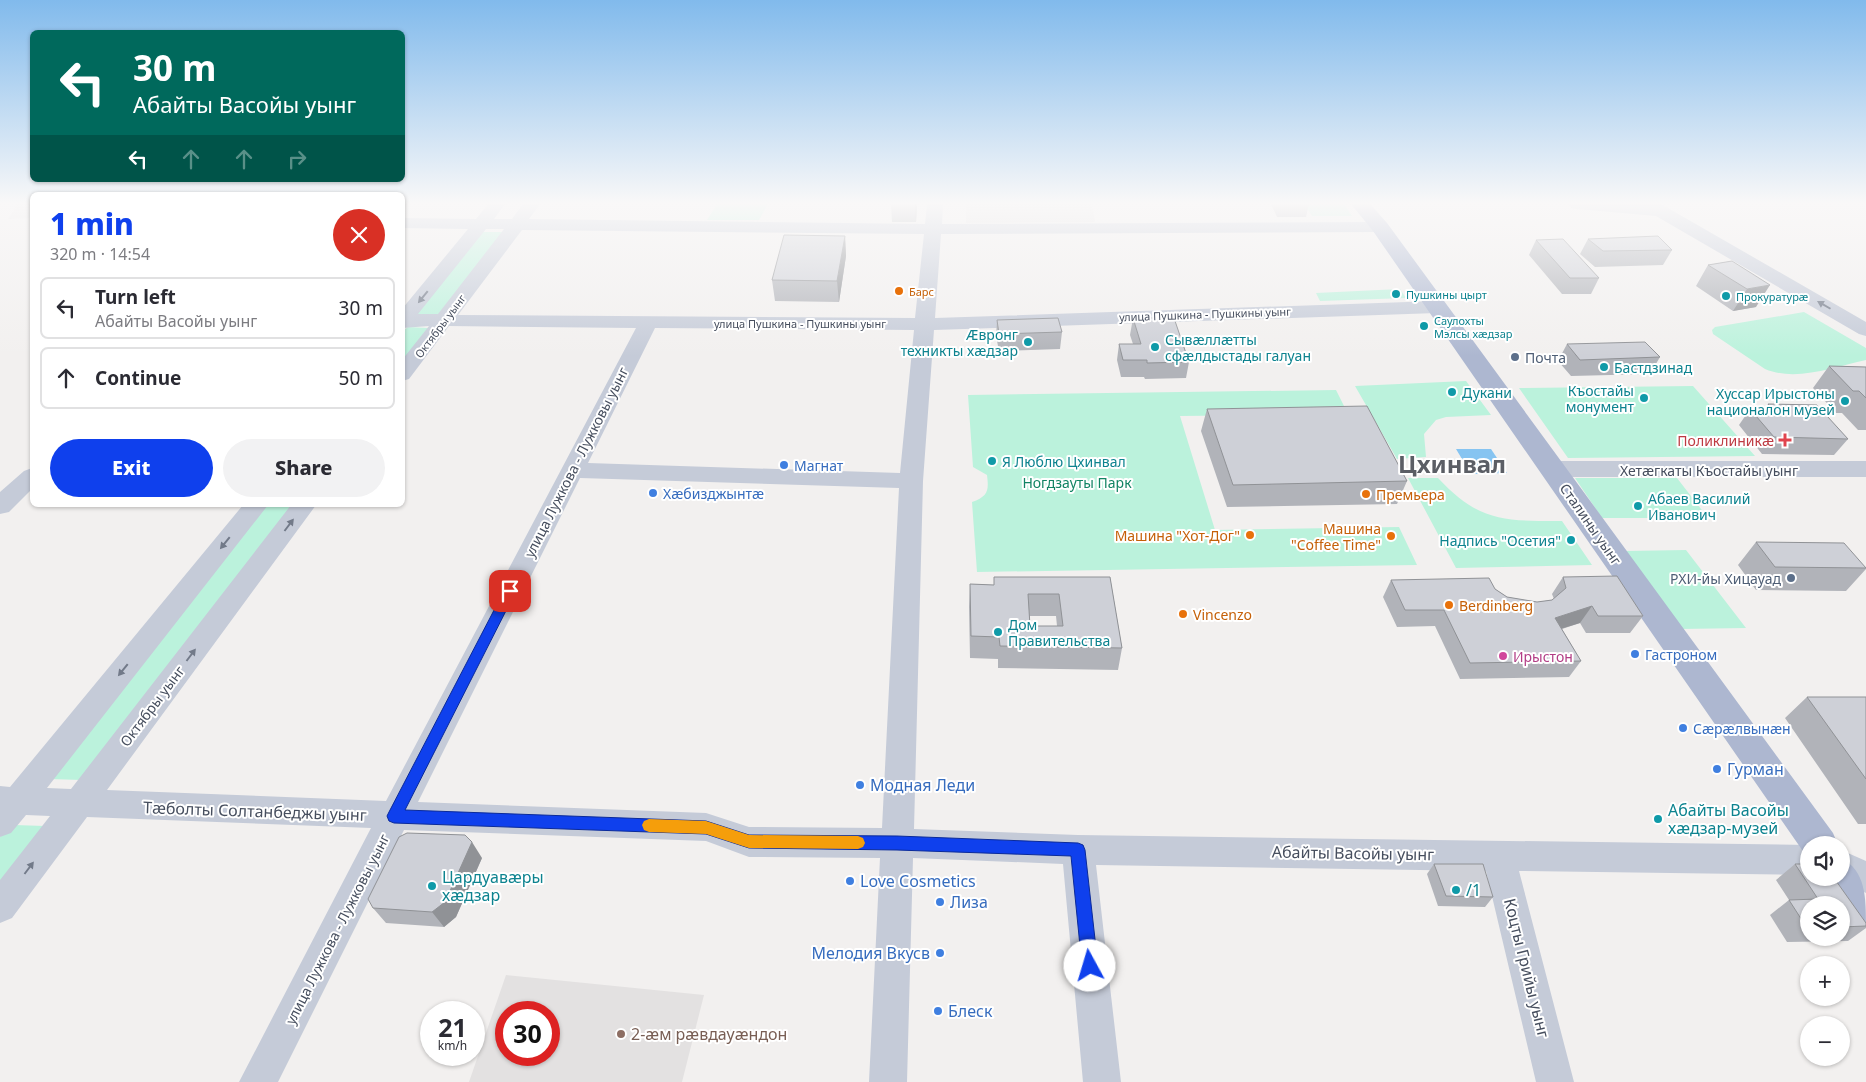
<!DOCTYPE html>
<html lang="en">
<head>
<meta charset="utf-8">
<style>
	:root { --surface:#fff; --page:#f2f2f3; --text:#2b2b33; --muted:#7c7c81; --line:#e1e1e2; --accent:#0f40ed }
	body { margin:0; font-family:"Noto Sans",sans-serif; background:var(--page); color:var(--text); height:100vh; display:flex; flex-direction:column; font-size:19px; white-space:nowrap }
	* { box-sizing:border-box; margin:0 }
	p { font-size:16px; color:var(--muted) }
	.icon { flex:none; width:28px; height:28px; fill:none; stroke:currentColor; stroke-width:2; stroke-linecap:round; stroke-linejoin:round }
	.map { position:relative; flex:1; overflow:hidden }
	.details { position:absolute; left:30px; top:192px; width:375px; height:315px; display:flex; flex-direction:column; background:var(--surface); border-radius:8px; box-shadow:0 1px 4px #0004 }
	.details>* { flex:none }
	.top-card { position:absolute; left:30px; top:30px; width:375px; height:152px; border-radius:8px; box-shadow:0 1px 4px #0004; background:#00695c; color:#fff; overflow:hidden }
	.fabs { position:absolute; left:1800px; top:836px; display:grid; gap:10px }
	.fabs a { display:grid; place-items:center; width:50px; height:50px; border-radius:50%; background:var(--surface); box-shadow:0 1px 4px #0004; font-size:25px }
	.speed { position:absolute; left:420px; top:1001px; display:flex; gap:10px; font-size:25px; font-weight:700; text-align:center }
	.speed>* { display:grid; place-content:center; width:65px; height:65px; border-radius:50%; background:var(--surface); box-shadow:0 1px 4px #0004; line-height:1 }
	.speed small { font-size:12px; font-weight:400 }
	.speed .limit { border:8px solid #d22; background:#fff; color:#111 }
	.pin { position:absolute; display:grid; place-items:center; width:42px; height:42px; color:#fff; margin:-21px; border-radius:10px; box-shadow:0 2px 8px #0006 }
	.me { position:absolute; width:55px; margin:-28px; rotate:354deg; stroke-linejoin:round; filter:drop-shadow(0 0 4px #0008) }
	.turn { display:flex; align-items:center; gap:18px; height:105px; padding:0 20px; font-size:22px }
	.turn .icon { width:65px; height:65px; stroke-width:2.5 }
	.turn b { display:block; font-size:35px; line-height:42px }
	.lanes { display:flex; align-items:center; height:48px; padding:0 20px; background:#0003; justify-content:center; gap:25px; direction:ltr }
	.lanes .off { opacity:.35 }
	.round { display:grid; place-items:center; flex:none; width:52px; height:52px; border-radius:26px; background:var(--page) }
	.overview { display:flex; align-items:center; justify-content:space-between; height:85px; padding:0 20px }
	h1 { font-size:30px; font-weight:800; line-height:38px; color:var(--accent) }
	.cta { display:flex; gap:10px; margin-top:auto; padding:10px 20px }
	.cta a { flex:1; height:58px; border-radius:30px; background:var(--accent); color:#fff; font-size:20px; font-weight:800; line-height:58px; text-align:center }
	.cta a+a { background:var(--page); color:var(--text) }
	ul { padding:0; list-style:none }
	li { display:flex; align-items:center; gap:15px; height:62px; margin:0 10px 8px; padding:0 10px; border:2px solid var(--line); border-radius:8px }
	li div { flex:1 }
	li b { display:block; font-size:19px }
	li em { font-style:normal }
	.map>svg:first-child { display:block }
</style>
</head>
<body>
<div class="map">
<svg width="1866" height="1082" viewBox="0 0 1866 1082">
	<rect width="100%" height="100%" fill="#f2f0ef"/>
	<!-- education -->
	<path fill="#e3e1e1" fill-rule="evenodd" d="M 18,204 L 32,204 L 32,218 L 8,219 Z
		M 966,204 L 1092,204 L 1095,222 L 966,223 Z
		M 506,975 L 704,995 L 682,1082 L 469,1082 ZM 506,1012 L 549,1012 L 549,1055 L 506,1055 Z"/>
	<!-- green -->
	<path fill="#bbf2dc" d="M 717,204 L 768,204 L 759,220 L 707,220 Z
		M 1344,204 L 1352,216 L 1312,216 L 1305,205 Z
		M 483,232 L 504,232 L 438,316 L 418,316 L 417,312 Z
		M 1400,289 L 1406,298 L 1320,301 L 1316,293 Z
		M 1804,312 L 1866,348 L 1866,360 C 1834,367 1796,382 1765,369 L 1713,334 L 1712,330 L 1715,327 Z
		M 408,327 L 428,328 L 403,366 L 403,331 Z
		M 1466,381 L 1491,415 L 1446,417 L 1436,420 L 1424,434 L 1426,457 L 1397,459 L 1355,386 Z
		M 1693,386 L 1755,456 L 1568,458 L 1519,388 Z
		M 1336,390 L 1348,414 L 1180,416 L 1215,530 L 1399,527 L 1417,565 L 977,572 L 972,502 C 988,496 989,491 987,475 L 973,467 L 968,395 Z
		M 1408,478 L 1438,478 C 1479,522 1504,521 1562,521 L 1592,565 L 1456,568 Z
		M 1575,478 L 1677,478 L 1708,518 L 1602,518 Z
		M 263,505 L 297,505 L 82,780 L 49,779 Z
		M 1686,550 L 1746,628 L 1680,629 L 1625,551 Z
		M 14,825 L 45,826 L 0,894 L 0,837 Z"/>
	<!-- water -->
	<path fill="#86c4f1" d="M 1456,449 L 1491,449 L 1507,473 L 1471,474 Z"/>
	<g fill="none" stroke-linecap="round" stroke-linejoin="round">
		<!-- minor -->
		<path fill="#c5cbd8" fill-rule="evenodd" d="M 488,204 L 505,204 L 494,219 L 512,219 L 523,204 L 540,204 L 529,219 L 925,224 L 927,204 L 943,204 L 942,224 L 1380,222 L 1386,223 L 1389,227 L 1386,231 L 1380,232 L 941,234 L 935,318 L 1437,301 L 1444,303 L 1447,307 L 1444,311 L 1437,313 L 934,330 L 923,481 L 914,829 L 1078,835 L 1809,845 L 1809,875 L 1519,871 L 1574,1082 L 1536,1082 L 1486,871 L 1096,865 L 1121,1082 L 1083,1082 L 1063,864 L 913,858 L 907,1082 L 869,1082 L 880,858 L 749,857 L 706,841 L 404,830 L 278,1082 L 239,1082 L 371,828 L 87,817 L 12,918 L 0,923 L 0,880 L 50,816 L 26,815 L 11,833 L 0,837 L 0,786 L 10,787 L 243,505 L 268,505 L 47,788 L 71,789 L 291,505 L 316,505 L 107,790 L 386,801 L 636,328 L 449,326 L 409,379 L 402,381 L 402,360 L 429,326 L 402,328 L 402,309 L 468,229 L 402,228 L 402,218 L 476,219 ZM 486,229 L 504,229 L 438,314 L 418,314 ZM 522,230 L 924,234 L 915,318 L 458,315 ZM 655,328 L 914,330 L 900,473 L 588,463 ZM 580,478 L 899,488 L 882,828 L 749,827 L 706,813 L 418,802 Z
			M 1569,204 L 1661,204 L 1866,322 L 1866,336 L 1859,334 L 1656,216 L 1577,209 L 1571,208 Z
			M 1552,461 L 1866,461 L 1866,477 L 1552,477 L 1544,474 L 1540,469 L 1544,464 Z
			M 32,468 L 32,489 L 9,512 L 0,514 L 0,492 L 24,471 Z
			M 1841,850 L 1866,861 L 1866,893 L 1833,878 L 1841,878 Z"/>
		<!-- major -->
		<path fill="#adb7d0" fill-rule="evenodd" d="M 1351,204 L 1370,204 L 1387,223 L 1833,833 L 1838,845 L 1809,845 L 1807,857 L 1373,231 Z
			M 1841,858 C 1866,871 1866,897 1866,927 L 1853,922 L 1828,887 L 1824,878 L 1841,878 Z"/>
	</g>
	<!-- wall -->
	<path fill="#b1b3b9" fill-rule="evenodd" d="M 891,204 L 917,204 L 916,222 L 892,222 Z
		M 1271,204 L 1309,204 L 1306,217 L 1277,217 Z
		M 845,236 L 846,256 L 839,302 L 775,301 L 772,280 Z
		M 1588,239 L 1672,250 L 1663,265 L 1595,267 L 1580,254 Z
		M 1536,240 L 1599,278 L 1591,294 L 1562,294 L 1529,255 Z
		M 1732,261 L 1756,307 L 1733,311 L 1696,286 L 1708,265 Z
		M 1133,318 L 1189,362 L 1186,378 L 1145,379 L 1144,377 L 1121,377 L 1117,360 L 1119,344 L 1133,344 L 1130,335 Z
		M 997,320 L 1062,332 L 1060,349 L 999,351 L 996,336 Z
		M 1567,344 L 1660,357 L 1650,374 L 1571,376 L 1558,361 Z
		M 1829,366 L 1866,367 L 1866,430 L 1858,430 L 1842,413 L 1836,413 L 1813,388 Z
		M 1768,404 L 1848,439 L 1834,455 L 1762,454 L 1739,425 L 1750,409 L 1765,409 Z
		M 1207,409 L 1407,481 L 1397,504 L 1227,507 L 1201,431 Z
		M 1756,542 L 1866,568 L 1866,569 L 1846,591 L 1756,590 L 1738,565 Z
		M 994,577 L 1110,577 L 1122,648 L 1118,670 L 998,668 L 998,659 L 970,658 L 969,607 L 970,584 L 994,585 ZM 1030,616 L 1056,616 L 1057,626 L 1030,626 Z
		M 1563,577 L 1643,616 L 1630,633 L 1586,633 L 1580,623 L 1562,629 L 1581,661 L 1569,677 L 1460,679 L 1435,626 L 1397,627 L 1383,597 L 1391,580 L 1495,589 L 1507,597 L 1537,602 L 1552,600 L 1554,599 L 1552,594 Z
		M 1807,697 L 1866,697 L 1866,824 L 1858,824 L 1785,718 Z
		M 482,858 L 456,917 L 444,927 L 386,923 L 373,908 Z
		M 1434,864 L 1493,897 L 1485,907 L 1438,906 L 1427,874 Z
		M 1795,864 L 1866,926 L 1866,928 L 1848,941 L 1787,942 L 1770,915 L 1789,900 L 1776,880 ZM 1809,905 L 1841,927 L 1841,938 L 1809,938 Z"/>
	<!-- shaded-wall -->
	<path fill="#909296" d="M 915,204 L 917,204 L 916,222 Z
		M 845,236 L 846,256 L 839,302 L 837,281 Z
		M 1770,285 L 1756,307 L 1733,311 L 1747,289 Z
		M 1592,606 L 1580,623 L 1544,634 L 1555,618 Z
		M 472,842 L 482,858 L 456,917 L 444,927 L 432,912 Z"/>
	<!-- building -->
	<path fill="#ced0d7" stroke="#909296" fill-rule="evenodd" d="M 784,235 L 845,236 L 837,281 L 772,280 Z
		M 1658,236 L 1672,250 L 1603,251 L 1588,239 Z
		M 1563,239 L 1599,278 L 1570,278 L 1536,240 Z
		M 1732,261 L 1770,285 L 1747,289 L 1708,265 Z
		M 1058,318 L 1062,332 L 999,334 L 997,320 Z
		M 1133,318 L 1174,318 L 1189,362 L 1147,363 L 1147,360 L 1123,360 L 1119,344 L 1141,344 Z
		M 1645,342 L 1660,357 L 1580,360 L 1567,344 Z
		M 1829,366 L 1866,367 L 1866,398 L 1859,391 L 1853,391 Z
		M 1768,404 L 1817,405 L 1848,439 L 1774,437 L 1750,409 L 1773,409 Z
		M 1367,406 L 1407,481 L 1233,485 L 1207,409 Z
		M 1756,542 L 1844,543 L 1866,568 L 1775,567 Z
		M 1617,576 L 1643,616 L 1598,616 L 1592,606 L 1555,618 L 1581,661 L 1470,663 L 1444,610 L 1405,610 L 1391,580 L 1489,578 L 1495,589 L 1507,597 L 1537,602 L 1552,600 L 1566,588 L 1563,577 Z
		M 994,577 L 1110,577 L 1122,648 L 1000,646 L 999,637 L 971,636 L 970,584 L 994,585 ZM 1028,594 L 1059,594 L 1063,626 L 1030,626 Z
		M 1807,697 L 1866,697 L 1866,779 Z
		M 407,833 L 465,835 L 472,842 L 445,902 L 432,912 L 373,908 L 368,899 L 399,837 Z
		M 1434,864 L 1483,864 L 1493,897 L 1446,896 Z
		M 1795,864 L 1809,864 L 1809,878 L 1834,878 L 1866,923 L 1866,926 L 1841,927 L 1841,905 L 1809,905 L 1809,928 L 1807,928 L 1789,900 L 1818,899 Z"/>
	<!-- one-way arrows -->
	<defs><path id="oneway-solid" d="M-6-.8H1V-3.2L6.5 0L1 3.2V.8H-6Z" transform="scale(1.25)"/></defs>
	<g fill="#727a89">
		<use href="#oneway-solid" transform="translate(423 297) rotate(129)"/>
		<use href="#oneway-solid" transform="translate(1824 305) rotate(-150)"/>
		<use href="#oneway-solid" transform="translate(289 525) rotate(-53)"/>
		<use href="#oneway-solid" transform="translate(225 543) rotate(129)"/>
		<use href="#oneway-solid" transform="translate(191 655) rotate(-53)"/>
		<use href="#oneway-solid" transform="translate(123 670) rotate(129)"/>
		<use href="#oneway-solid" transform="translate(29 868) rotate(-53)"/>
	</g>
	<!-- sky -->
	<linearGradient id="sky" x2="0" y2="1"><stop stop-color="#81baec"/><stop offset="0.57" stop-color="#f9f8f8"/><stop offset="1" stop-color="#f9f8f8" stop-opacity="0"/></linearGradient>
	<rect width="1866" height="356" fill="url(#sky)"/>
	<!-- route -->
	<path fill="#0f40ed" stroke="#0a2a9a" d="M 510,587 L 516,591 L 405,810 L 706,821 L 749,835 L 897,836 L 1078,843 L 1083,845 L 1085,850 L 1098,966 L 1095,972 L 1090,974 L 1084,972 L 1082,966 L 1071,856 L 897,850 L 749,848 L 706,834 L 394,823 L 389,821 L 387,816 L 389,812 L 504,591 Z"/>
	<!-- slow -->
	<path fill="#f59e0b" d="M 649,819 L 706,821 L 749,835 L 858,836 L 863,838 L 865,843 L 863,847 L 858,849 L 749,848 L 706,834 L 649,832 L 644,830 L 642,825 L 644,821 Z"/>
	<!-- markers -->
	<g fill="#e8710a" stroke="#fff" stroke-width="2">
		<circle cx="899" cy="291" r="5"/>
		<circle cx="1366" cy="494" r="5"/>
		<circle cx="1250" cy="535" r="5"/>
		<circle cx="1391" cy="536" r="5"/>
		<circle cx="1449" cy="605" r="5"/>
		<circle cx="1183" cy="614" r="5"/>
	</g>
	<g fill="#0f9aa8" stroke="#fff" stroke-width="2">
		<circle cx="1396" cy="294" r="5"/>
		<circle cx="1726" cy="296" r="5"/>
		<circle cx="1424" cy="326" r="5"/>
		<circle cx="1028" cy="342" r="5"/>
		<circle cx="1155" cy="347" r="5"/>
		<circle cx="1604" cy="367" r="5"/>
		<circle cx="1452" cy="392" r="5"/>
		<circle cx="1644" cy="398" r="5"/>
		<circle cx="1845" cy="401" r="5"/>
		<circle cx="992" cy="461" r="5"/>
		<circle cx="1638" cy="506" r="5"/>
		<circle cx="1571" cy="540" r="5"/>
		<circle cx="998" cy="632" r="5"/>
		<circle cx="1658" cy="819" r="5"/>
		<circle cx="432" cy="886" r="5"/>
		<circle cx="1456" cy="890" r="5"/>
	</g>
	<g fill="#5c6f8a" stroke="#fff" stroke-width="2">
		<circle cx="1515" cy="357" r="5"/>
		<circle cx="1791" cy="578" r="5"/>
	</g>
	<path fill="#e0444e" stroke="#fff" stroke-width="2" d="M1782.5 432.5h5v5h5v5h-5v5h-5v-5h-5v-5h5z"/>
	<g fill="#3f7fe0" stroke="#fff" stroke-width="2">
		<circle cx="784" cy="465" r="5"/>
		<circle cx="653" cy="493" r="5"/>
		<circle cx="1635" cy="654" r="5"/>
		<circle cx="1683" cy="728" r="5"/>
		<circle cx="1717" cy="769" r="5"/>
		<circle cx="860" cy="785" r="5"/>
		<circle cx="850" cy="881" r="5"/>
		<circle cx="940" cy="902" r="5"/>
		<circle cx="940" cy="953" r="5"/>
		<circle cx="938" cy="1011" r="5"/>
	</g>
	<circle fill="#d1479c" stroke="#fff" stroke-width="2" cx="1503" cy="656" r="5"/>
	<circle fill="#8d6e63" stroke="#fff" stroke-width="2" cx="621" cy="1034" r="5"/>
	<g text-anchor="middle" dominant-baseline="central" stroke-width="4" stroke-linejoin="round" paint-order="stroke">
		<!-- far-food labels -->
		<g font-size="11" fill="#c56008" stroke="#fff" text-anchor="start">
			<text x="909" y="291">Барс</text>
		</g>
		<!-- far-culture labels -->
		<g font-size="11" fill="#0d838f" stroke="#fff" text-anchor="start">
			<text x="1406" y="294">Пушкины цырт</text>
			<text x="1736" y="296">Прокуратурæ</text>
			<text x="1434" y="320">Саулохты<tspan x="1434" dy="13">Мэлсы хæдзар</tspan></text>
		</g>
		<!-- far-street labels -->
		<g font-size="11" fill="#464e5e" stroke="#fff">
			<text transform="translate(1205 314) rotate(-2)">улица Пушкина - Пушкины уынг</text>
			<text x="800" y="323">улица Пушкина - Пушкины уынг</text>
			<text transform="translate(440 326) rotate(-53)">Октябры уынг</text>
		</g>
		<!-- culture labels -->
		<g font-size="14" fill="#0d838f" stroke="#fff" text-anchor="start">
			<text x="1018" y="334" text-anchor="end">Æвpонг<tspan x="1018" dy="16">техникты хæдзар</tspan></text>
			<text x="1165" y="339">Сывæллæтты<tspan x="1165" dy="16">сфæлдыстады галуан</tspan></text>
			<text x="1614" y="367">Бастдзинад</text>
			<text x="1634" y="390" text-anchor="end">Къостайы<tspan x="1634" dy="16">монумент</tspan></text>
			<text x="1462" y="392">Дукани</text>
			<text x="1835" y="393" text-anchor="end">Хуссар Ирыстоны<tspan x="1835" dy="16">националон музей</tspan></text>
			<text x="1002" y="461">Я Люблю Цхинвал</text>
			<text x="1648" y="498">Абаев Василий<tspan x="1648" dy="16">Иванович</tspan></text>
			<text x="1561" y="540" text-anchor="end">Надпись "Осетия"</text>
			<text x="1008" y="624">Дом<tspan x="1008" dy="16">Правительства</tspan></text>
		</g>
		<!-- service labels -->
		<g font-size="14" fill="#4e5e75" stroke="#fff" text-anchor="start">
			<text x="1525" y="357">Почта</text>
			<text x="1781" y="578" text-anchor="end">РХИ-йы Хицауад</text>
		</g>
		<!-- health labels -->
		<g font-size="14" fill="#be3a42" stroke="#fff" text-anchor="end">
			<text x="1774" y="440">Поликлиникæ</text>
		</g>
		<!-- street labels -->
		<g font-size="14" fill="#464e5e" stroke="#fff">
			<text transform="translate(576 462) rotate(-63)">улица Лужкова - Лужковы уынг</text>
			<text x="1709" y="470">Хетæгкаты Къостайы уынг</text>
			<text transform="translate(1591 524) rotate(55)">Сталины уынг</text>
			<text transform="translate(152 706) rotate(-53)">Октябры уынг</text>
			<text transform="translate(337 929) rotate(-63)">улица Лужкова - Лужковы уынг</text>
		</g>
		<!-- shop labels -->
		<g font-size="14" fill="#366cbe" stroke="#fff" text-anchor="start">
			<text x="794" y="465">Магнат</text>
			<text x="663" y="493">Хæбизджынтæ</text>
			<text x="1645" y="654">Гастроном</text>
			<text x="1693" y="728">Сæрæлвынæн</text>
		</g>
		<!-- park labels -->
		<g font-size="14" fill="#128464" stroke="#fff">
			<text x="1077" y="482">Ногдзауты Парк</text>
		</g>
		<!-- food labels -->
		<g font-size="14" fill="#c56008" stroke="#fff" text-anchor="start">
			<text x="1376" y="494">Премьера</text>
			<text x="1381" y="528" text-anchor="end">Машина<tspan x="1381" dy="16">"Coffee Time"</tspan></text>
			<text x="1240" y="535" text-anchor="end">Машина "Хот-Дог"</text>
			<text x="1459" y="605">Berdinberg</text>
			<text x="1193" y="614">Vincenzo</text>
		</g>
		<!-- hotel labels -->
		<g font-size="14" fill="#b23c85" stroke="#fff" text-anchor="start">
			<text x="1513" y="656">Ирыстон</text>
		</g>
		<!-- near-shop labels -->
		<g font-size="16" fill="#366cbe" stroke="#fff" text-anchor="start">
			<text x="1727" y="769">Гурман</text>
			<text x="870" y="785">Модная Леди</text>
			<text x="860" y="881">Love Cosmetics</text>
			<text x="950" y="902">Лиза</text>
			<text x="930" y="953" text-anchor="end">Мелодия Вкусв</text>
			<text x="948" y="1011">Блеск</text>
		</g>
		<!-- near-culture labels -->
		<g font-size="16" fill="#0d838f" stroke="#fff" text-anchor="start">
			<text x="1668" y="810">Абайты Васойы<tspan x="1668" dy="18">хæдзар-музей</tspan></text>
			<text x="442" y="877">Цардуавæры<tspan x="442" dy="18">хæдзар</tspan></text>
			<text x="1466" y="890">/1</text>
		</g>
		<!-- near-street labels -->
		<g font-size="16" fill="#464e5e" stroke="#fff">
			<text transform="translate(255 811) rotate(2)">Тæболты Солтанбеджы уынг</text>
			<text transform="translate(1353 853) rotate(1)">Абайты Васойы уынг</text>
			<text transform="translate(1527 968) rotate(76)">Коцты Грийы уынг</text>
		</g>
		<!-- near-education labels -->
		<g font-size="16" fill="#785e54" stroke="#fff" text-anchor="start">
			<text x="631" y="1034">2-æм рӕвдауӕндон</text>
		</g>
		<!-- town labels -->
		<g font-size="24" font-weight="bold" fill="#5b5e65" stroke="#fff">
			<text x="1452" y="463">Цхинвал</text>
		</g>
	</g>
</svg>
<div class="fabs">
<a><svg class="icon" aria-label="sound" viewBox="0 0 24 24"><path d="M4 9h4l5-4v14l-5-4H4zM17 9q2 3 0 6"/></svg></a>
<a><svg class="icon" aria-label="layers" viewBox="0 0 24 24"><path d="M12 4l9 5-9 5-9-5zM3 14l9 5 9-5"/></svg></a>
<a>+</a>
<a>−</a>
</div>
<div class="speed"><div>21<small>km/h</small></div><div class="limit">30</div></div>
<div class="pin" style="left:510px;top:591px;background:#d93025"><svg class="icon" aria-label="arrive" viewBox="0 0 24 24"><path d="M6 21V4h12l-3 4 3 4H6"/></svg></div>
<svg class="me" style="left:1090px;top:966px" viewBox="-20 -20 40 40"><circle r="19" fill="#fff"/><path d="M0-13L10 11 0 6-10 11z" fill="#0f40ed"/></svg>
<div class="top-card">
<div class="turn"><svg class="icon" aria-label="left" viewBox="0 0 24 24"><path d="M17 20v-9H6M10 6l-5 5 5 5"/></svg><div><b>30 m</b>Абайты Васойы уынг</div></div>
<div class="lanes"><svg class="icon" aria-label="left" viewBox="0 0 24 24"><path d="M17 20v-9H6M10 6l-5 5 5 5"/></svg><svg class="icon off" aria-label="ahead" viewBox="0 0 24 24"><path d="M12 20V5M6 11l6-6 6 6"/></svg><svg class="icon off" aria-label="ahead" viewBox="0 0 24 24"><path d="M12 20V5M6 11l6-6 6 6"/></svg><svg class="icon off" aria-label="right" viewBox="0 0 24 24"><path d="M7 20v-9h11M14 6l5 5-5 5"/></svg></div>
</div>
<section class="details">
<div class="overview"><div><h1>1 min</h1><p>320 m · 14:54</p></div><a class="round" style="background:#d93025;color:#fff"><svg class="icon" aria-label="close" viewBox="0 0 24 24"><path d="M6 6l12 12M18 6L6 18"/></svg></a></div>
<ul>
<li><svg class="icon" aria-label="left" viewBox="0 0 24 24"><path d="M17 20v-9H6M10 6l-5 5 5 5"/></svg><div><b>Turn left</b><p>Абайты Васойы уынг</p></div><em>30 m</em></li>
<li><svg class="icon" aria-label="ahead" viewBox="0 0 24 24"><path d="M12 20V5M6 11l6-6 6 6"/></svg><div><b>Continue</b></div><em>50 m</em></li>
</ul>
<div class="cta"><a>Exit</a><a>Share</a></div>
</section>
</div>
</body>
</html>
